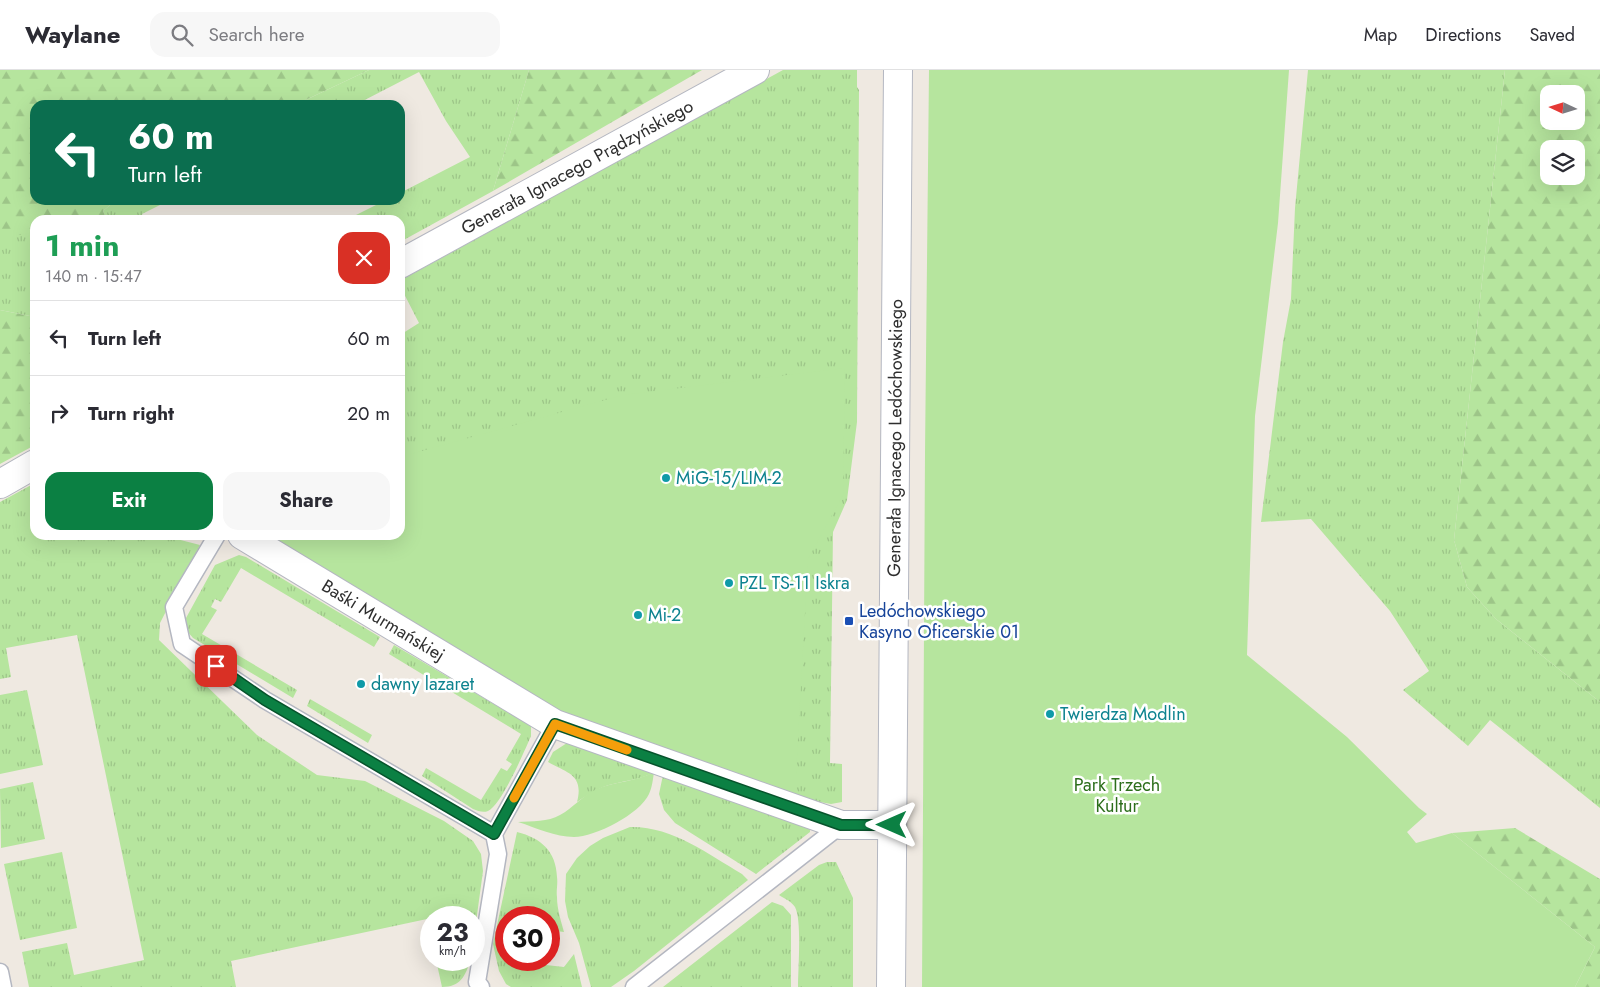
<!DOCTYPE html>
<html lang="en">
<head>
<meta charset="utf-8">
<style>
	:root { --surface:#fff; --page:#f7f7f7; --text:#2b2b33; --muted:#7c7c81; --line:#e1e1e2; --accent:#0b8043 }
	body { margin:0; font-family:Jost,sans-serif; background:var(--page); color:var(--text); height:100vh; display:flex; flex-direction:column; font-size:19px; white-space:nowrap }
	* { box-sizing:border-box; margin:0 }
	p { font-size:16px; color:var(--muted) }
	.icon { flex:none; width:28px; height:28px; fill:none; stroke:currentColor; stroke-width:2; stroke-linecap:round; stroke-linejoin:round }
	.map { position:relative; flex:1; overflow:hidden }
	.panel { position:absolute; left:30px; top:145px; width:375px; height:325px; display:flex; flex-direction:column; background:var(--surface); border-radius:15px; box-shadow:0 5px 20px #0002 }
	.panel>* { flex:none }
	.guide { position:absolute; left:30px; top:30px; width:375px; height:105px; border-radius:15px; box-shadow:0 5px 20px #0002; background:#0b6e4f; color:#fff; overflow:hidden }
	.needle { width:32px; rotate:274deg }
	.controls { position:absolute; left:1540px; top:15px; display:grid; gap:10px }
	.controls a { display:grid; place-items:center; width:45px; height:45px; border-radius:10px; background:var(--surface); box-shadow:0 5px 20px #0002; font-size:25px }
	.speed { position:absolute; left:420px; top:836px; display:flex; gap:10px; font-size:25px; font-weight:700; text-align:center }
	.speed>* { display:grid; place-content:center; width:65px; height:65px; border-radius:50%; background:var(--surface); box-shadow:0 5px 20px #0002; line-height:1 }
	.speed small { font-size:12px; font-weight:400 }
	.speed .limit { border:8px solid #d22; background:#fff; color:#111 }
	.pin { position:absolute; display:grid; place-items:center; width:42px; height:42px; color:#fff; margin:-21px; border-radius:10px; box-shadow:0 2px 8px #0006 }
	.me { position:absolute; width:55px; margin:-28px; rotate:270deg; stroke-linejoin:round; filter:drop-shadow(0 0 4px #0008) }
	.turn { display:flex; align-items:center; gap:18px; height:105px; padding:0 15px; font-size:22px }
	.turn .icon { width:65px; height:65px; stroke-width:2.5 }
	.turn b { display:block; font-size:35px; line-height:42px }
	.round { display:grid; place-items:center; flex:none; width:52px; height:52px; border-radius:15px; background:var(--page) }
	.summary { display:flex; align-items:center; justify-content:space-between; height:85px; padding:0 15px }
	h1 { font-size:30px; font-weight:700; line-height:38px; color:#1e9e55 }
	.action { display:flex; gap:10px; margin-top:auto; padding:10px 15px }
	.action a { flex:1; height:58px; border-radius:15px; background:var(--accent); color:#fff; font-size:20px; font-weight:700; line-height:58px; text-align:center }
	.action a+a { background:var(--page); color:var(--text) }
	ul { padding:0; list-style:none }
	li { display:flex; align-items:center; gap:15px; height:75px; padding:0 15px; border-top:1px solid var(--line) }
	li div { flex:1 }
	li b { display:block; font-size:19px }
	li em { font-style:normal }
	header { display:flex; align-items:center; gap:30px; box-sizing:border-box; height:70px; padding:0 25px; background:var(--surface); border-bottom:1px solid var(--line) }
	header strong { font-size:24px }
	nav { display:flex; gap:28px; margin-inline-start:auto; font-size:18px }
	.search { width:350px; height:45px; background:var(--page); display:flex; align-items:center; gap:12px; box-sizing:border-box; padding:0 18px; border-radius:15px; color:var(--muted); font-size:19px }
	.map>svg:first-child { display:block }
</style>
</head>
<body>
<header>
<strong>Waylane</strong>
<div class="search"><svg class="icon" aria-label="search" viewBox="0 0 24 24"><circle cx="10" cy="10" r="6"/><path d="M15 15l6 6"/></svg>Search here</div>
<nav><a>Map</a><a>Directions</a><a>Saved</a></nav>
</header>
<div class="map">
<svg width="1600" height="917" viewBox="0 0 1600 917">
	<defs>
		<pattern id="grass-tufts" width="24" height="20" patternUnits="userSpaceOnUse" patternTransform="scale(1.25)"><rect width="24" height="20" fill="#b6e59e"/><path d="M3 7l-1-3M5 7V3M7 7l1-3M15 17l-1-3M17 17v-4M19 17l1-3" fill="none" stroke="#9dc588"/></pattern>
		<pattern id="forest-firs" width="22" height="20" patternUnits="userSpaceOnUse" patternTransform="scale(1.25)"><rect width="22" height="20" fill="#b6e59e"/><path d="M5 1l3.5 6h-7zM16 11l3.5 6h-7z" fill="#9dc588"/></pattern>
	</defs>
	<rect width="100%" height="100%" fill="#efe9e1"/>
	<!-- grass -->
	<path fill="url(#grass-tufts)" d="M 369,0 L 529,0 L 493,121 L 400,172 L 400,150 L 356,150 L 354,146 L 386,130 L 400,130 L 400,123 L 470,87 L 446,51 L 419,2 L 355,35 L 295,35 Z
		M 783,0 L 857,0 L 857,17 L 859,20 L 857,352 L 847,430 L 833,462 L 830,693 L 842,694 L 842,732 L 831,734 L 809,730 L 562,644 L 400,465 L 400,265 L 419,253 L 400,216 L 400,212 L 403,209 Z
		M 1308,0 L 1505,0 L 1454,470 L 1467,517 L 1496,549 L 1600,632 L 1600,738 L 1490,650 L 1468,676 L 1403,620 L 1429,601 L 1390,541 L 1311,449 L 1261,452 L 1283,272 L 1291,229 L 1295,138 Z
		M 116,130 L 170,130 L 142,144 L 145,150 L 107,150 L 103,141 Z
		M 0,165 L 35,165 L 35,247 L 0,240 Z
		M 35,413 L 35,465 L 169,465 L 169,467 L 200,475 L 160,553 L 159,570 L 257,665 L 317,705 L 365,711 L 444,751 L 473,771 L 481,784 L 483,801 L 474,867 L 474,848 L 431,848 L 431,866 L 427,849 L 231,891 L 236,917 L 29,917 L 22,882 L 67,873 L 74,905 L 144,890 L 77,565 L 6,578 L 11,607 L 0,609 L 0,432 Z
		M 239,485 L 246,487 L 380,567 L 374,577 L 241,498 L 221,532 L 215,529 L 211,537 L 217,540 L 202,564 L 297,620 L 293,628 L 193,568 L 187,561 L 186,548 L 215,495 Z
		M 394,575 L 531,656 L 531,666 C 524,682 502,734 488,741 C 483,743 478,741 473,739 L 422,706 L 426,698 L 481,730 L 501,698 L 507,701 L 512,694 L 506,690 L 521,664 L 389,584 Z
		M 27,620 L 43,695 L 0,704 L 0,625 Z
		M 310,629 L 372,665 L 368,673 L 307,636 Z
		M 567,673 L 654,702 C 640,710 628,710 613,714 C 599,717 589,724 577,732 C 584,705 568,703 548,692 L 553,682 Z
		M 663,705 L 810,758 L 810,762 L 756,804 L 675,753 L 664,740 L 659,724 Z
		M 33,712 L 45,769 L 1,778 L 0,719 Z
		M 630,757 C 672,756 708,784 742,804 L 748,810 L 634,901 L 611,917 L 591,917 L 579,873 L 568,847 L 565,831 L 566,804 L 577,788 L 590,776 L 603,768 Z
		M 517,762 C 541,768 556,781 557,807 C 558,814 556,821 557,827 C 557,839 561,851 564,862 L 549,860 L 549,848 L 506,848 L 506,890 L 543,890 L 546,895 L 564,897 L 574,884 L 582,917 L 511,917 L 506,914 L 499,901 L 493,874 Z
		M 62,782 L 77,858 L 20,870 L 4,794 Z
		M 827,792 L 836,792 L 853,828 L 853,917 L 798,917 C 798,900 802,850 795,837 C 791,831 785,829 779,825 L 819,795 Z
		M 772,832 L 783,836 L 791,845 L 791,917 L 663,917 Z
		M 436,890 L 470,890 C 466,906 460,917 442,917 Z"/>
	<!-- forest -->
	<path fill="url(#forest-firs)" fill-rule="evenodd" d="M 0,0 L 369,0 L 295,35 L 35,35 L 35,130 L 116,130 L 103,141 L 107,150 L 35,150 L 35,165 L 0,165 Z
		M 529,0 L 702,0 L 493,121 Z
		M 1505,0 L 1600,0 L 1600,632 L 1496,549 L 1467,517 L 1454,470 ZM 1549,24 L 1576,24 L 1576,51 L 1549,51 ZM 1549,79 L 1576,79 L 1576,106 L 1549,106 Z
		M 0,240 L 35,247 L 35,375 L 0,394 Z
		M 1515,758 L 1600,809 L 1600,917 L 1575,917 L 1595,877 L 1452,763 Z"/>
	<!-- park -->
	<path fill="#b6e59e" d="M 929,0 L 1289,0 L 1278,153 L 1255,346 L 1247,585 L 1347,667 L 1419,738 L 1427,744 L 1407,762 L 1416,773 L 1452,763 L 1595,877 L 1575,917 L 922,917 L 925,384 Z
		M 845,298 L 843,425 L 808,489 L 796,704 L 780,720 L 562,644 L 261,465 L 400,465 L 400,387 L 623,325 Z
		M 654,702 C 653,709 652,718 649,724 C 640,744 595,767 574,767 C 555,767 537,758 518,752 C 532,751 548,752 560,745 C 573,738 582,726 595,720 C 614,711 636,712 654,702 Z"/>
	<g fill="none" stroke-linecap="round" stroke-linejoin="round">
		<!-- lane casing -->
		<g stroke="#b4b7c1" stroke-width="19">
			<path id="lane" d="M 217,465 L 174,537 L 182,574 L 265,630 L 494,764
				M 0,902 L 3,917
				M 481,917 L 477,912 L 498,784 L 494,764 L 555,654
				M 634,917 L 841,755"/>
		</g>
		<!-- street casing -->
		<g stroke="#b4b7c1" stroke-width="30">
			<g id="street">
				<path id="s1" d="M 400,194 L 755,0"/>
				<path d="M 0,414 L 35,394"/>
				<path id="s2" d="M 242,465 L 555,654 L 841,755 L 892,755"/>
			</g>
		</g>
		<!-- secondary casing -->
		<g stroke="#b4b7c1" stroke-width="30">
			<g id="secondary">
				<path id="s3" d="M 891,917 L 898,0"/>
			</g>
		</g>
		<!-- lane -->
		<use href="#lane" stroke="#fff" stroke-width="16"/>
		<!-- street -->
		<use href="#street" stroke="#fff" stroke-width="28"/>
		<!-- secondary -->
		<use href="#secondary" stroke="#fff" stroke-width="28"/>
	</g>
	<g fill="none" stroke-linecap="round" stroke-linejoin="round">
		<!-- route casing -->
		<g stroke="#07532c" stroke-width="12">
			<path id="route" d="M 216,596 L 265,630 L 494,764 L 555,654 L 841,755 L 892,755"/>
		</g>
		<!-- route -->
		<use href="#route" stroke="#0b8043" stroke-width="9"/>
		<!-- slow -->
		<path stroke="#f59e0b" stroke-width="9" d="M 514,728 L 555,654 L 627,680"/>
	</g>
	<!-- markers -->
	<g fill="#0f9aa8" stroke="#fff" stroke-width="2">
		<circle cx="666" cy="408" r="5"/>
		<circle cx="729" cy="513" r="5"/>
		<circle cx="638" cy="545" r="5"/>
		<circle cx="361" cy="614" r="5"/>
		<circle cx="1050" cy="644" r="5"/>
	</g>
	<rect fill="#1a4fb4" stroke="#fff" stroke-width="2" x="844" y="546" width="10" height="10" rx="2.5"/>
	<g text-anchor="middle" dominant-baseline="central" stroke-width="5" stroke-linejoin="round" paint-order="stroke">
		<!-- street labels -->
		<g font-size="18" fill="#2e2e2e" stroke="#fff">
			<text stroke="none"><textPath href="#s1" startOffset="202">Generała Ignacego Prądzyńskiego</textPath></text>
			<text stroke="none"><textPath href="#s3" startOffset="549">Generała Ignacego Ledóchowskiego</textPath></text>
			<text stroke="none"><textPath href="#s2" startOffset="165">Baśki Murmańskiej</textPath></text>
		</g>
		<!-- culture labels -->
		<g font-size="18" fill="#0d838f" stroke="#fff" text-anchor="start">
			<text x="676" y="408">MiG-15/LIM-2</text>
			<text x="739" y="513">PZL TS-11 Iskra</text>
			<text x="648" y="545">Mi-2</text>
			<text x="371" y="614">dawny lazaret</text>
			<text x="1060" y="644">Twierdza Modlin</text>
		</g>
		<!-- transit labels -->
		<g font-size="18" fill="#164399" stroke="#fff" text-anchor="start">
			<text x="859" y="541">Ledóchowskiego<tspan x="859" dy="21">Kasyno Oficerskie 01</tspan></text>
		</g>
		<!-- park labels -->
		<g font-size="18" fill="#2c6e1b" stroke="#fff">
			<text x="1117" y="715">Park Trzech<tspan x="1117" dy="21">Kultur</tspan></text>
		</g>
	</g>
</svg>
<div class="controls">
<a><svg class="needle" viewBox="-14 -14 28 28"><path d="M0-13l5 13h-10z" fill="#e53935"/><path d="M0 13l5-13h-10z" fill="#7c7c81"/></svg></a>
<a><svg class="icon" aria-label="layers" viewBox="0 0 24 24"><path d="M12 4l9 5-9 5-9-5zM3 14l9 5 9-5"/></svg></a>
</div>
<div class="speed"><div>23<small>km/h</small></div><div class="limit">30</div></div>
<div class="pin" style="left:216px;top:596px;background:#d93025"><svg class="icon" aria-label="arrive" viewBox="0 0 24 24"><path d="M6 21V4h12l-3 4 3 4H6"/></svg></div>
<svg class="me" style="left:892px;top:755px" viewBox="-20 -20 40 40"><path d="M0-17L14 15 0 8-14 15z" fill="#0b8043" stroke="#fff" stroke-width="4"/></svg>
<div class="guide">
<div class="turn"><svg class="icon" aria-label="left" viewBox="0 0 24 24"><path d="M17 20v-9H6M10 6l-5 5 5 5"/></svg><div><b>60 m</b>Turn left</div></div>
</div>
<section class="panel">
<div class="summary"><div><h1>1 min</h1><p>140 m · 15:47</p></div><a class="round" style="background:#d93025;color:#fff"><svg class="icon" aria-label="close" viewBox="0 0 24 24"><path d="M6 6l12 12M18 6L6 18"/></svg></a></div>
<ul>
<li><svg class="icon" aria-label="left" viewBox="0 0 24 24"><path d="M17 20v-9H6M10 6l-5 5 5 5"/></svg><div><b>Turn left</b></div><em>60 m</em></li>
<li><svg class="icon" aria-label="right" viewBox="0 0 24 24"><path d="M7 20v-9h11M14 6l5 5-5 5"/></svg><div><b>Turn right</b></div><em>20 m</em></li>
</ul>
<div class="action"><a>Exit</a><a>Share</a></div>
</section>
</div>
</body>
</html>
